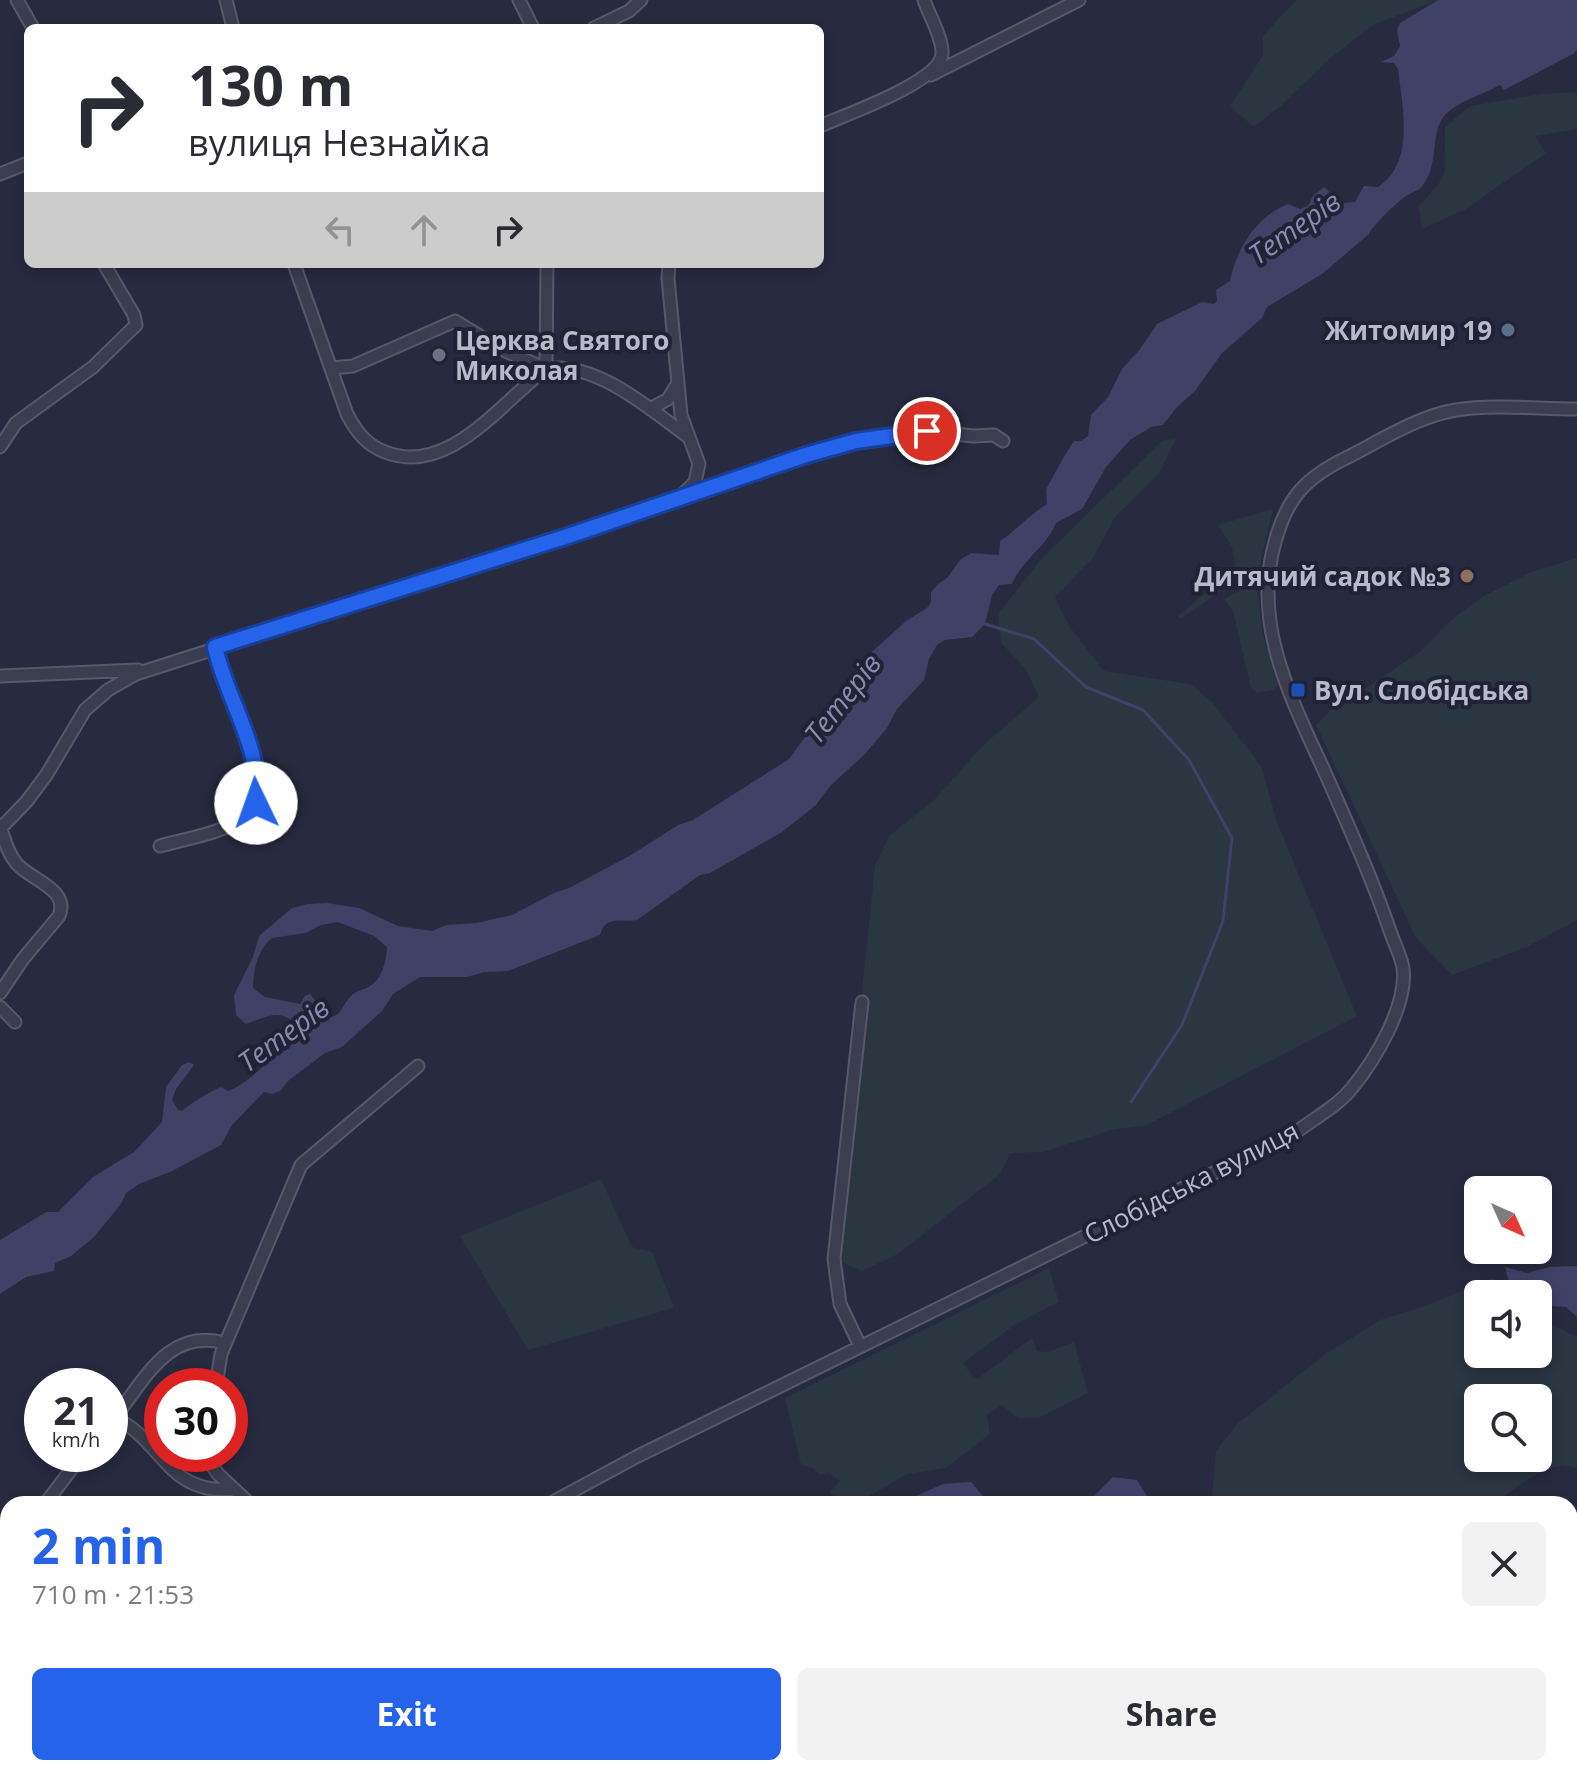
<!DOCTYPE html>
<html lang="en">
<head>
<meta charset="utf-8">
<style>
	:root { --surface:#fff; --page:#f2f2f3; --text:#2b2b33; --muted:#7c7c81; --accent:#2563eb }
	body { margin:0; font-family:"Open Sans",sans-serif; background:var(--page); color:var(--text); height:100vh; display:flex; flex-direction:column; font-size:30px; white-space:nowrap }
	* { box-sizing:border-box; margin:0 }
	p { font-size:26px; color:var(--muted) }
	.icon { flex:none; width:44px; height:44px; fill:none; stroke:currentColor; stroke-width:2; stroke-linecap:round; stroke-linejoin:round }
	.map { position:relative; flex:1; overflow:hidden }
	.panel { position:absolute; left:0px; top:1496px; width:1578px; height:280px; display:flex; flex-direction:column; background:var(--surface); border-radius:24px 24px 0 0; box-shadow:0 4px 12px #0003 }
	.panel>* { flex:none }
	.hud { position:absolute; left:24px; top:24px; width:800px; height:244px; border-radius:12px; box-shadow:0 4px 12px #0003; background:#fff; color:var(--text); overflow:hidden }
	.needle { width:52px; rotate:135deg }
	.buttons { position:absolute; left:1464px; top:1176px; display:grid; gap:16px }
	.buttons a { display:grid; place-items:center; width:88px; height:88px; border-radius:12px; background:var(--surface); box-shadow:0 4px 12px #0003; font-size:40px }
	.speed { position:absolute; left:24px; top:1368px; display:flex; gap:16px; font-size:40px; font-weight:700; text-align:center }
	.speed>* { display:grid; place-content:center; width:104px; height:104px; border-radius:50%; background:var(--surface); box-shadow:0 4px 12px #0003; line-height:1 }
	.speed small { font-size:20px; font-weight:400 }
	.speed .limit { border:12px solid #d22; background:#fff; color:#111 }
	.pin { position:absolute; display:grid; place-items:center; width:68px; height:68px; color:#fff; margin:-34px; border:4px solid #fff; border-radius:50%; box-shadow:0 2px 8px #0007 }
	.me { position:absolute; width:88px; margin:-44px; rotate:357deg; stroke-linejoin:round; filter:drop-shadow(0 0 6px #0008) }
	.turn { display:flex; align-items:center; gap:28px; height:168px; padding:0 32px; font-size:36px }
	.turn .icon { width:104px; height:104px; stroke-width:2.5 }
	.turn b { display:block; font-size:56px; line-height:68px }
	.lanes { display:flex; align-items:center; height:76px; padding:0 32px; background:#0003; justify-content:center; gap:40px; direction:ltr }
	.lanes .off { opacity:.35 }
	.round { display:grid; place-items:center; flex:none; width:84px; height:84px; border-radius:12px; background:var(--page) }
	.head { display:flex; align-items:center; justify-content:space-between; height:136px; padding:0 32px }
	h1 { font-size:48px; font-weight:700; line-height:60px; color:var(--accent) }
	.cta { display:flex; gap:16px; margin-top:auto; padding:16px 32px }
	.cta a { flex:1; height:92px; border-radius:12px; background:var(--accent); color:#fff; font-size:32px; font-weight:700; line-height:92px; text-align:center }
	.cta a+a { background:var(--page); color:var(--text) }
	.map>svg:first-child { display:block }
</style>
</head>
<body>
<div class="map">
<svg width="1577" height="1776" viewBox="0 0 1577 1776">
	<rect width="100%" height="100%" fill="#282a3f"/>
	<!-- green -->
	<path fill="#2a3640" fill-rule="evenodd" d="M 1296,0 L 1438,0 L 1373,25 L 1326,62 L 1283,104 L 1254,127 L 1230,106 L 1263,55 L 1263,36 Z
		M 1577,92 L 1577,129 L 1535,136 L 1546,153 L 1466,209 L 1422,229 L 1418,206 C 1455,170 1443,174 1445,127 L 1467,108 L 1476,105 L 1541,94 Z
		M 1176,439 L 1160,472 L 1115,517 L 1093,558 L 1055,597 L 1069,626 L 1104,671 L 1191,684 L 1213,703 L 1261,766 L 1277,822 L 1357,1016 L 1145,1126 L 1115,1129 L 1043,1152 L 1011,1153 L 999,1175 L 898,1254 L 862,1271 L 834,1259 L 875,866 L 889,836 L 935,799 L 982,746 L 1039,697 L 1025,668 L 1001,643 L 998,614 L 1043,557 L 1162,441 Z
		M 1273,509 L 1258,573 L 1221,591 L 1180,619 L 1178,616 L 1235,567 L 1232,547 L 1218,525 Z
		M 1577,558 L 1577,920 L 1529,946 L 1452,975 L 1416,938 L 1316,725 L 1342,698 L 1369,686 L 1421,651 L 1451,620 L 1482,597 L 1531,572 Z
		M 1247,586 L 1258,592 L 1262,631 L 1278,685 L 1273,690 L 1257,693 L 1251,688 L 1233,611 L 1224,599 Z
		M 601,1179 L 632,1247 L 652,1252 L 674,1308 L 528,1350 L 460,1236 Z
		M 1049,1268 L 1059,1302 L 1016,1324 L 963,1363 L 976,1380 L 1032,1338 L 1037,1351 L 1048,1352 L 1074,1342 L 1088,1393 L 1038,1418 L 1018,1418 L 1002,1405 L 987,1415 L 990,1434 L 946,1468 L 907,1474 L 869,1496 L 834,1498 L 830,1492 L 839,1481 L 829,1473 L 819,1475 L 813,1468 L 801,1465 L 785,1398 Z
		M 1493,1278 L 1498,1294 L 1478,1294 L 1478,1354 L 1538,1354 L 1538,1323 L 1553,1325 L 1577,1337 L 1577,1468 C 1551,1459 1523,1482 1504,1497 L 1505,1504 L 1211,1504 L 1216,1451 L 1237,1424 L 1324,1355 L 1380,1320 L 1425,1306 ZM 1478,1398 L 1538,1398 L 1538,1458 L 1478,1458 Z"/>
	<!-- water -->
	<path fill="#3f4166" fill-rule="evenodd" d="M 1438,0 L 1577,0 L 1577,50 L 1573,54 L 1504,90 L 1500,85 C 1484,94 1458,101 1445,115 C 1429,133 1440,163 1423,185 C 1419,191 1414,191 1408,195 C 1401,198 1371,227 1369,234 L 1322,274 L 1267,307 L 1262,318 L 1222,353 L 1195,391 L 1177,407 L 1163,425 L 1151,427 L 1130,440 L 1106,467 L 1082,509 L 1056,523 C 1048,545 1021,561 1012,584 L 999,585 L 992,595 L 985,624 L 972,637 L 945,640 L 937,645 L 929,659 L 924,680 L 897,709 L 887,728 L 865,754 L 830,786 L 816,805 L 782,832 L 710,873 L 700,875 L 637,920 C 620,923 606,914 600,935 L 508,971 L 484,972 L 467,977 L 420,977 L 393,994 L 382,1011 L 342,1047 L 325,1053 L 288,1081 L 280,1091 L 272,1094 L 264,1092 L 232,1125 L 221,1145 L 172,1171 L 139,1184 L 126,1193 L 121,1204 L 94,1237 L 71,1256 L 55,1263 L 54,1271 L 26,1277 L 0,1294 L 0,1240 L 46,1212 L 58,1212 L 93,1177 L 134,1152 L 162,1122 L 166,1087 L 182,1065 L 189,1062 L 194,1065 L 176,1089 L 172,1100 L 178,1110 L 182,1111 C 189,1104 213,1090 221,1087 L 228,1091 C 250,1082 263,1065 281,1051 C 289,1044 296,1043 301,1034 C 286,1006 271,1015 246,1024 L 236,1015 L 234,995 L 253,957 L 259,936 L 292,908 L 308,904 L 327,903 L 359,908 L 398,926 L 432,931 L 446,925 L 476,923 L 512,915 L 554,893 L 569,888 L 631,855 L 678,825 L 693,820 L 789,759 L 813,726 L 826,720 L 849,692 L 863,660 L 906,621 L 927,608 L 931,602 L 931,593 L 937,585 L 948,577 L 960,560 L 971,553 L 999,555 L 1000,541 C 1018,529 1029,515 1047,504 C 1047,503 1046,491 1046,490 C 1047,487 1071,444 1074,441 L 1081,441 L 1088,436 L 1091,415 L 1108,397 L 1122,369 L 1140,349 L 1157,324 L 1202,302 L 1214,304 L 1217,301 L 1216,290 L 1230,281 C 1236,249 1257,216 1288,204 L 1300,209 L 1308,206 L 1313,196 L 1324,187 L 1342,203 L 1355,202 L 1364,186 L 1378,187 C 1416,162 1402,106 1398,69 L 1394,63 L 1381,62 L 1394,56 L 1400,46 L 1397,30 L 1400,23 ZM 338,922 L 374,936 L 387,947 C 386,961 383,978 370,986 C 365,990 357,990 352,995 C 338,1008 346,1019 318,1017 L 315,1000 L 310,994 L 305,996 L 300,1004 L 265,997 L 253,988 C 253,970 258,949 272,938 L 306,933 L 321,925 Z
		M 1577,1266 L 1577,1317 L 1566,1307 L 1538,1305 L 1538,1294 L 1512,1294 L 1505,1267 L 1527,1273 L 1550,1267 Z
		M 1113,1477 L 1137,1480 L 1152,1504 L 1086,1504 Z
		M 971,1482 L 990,1504 L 865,1504 L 909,1499 L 943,1484 Z"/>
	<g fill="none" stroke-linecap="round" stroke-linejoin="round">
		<!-- stream -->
		<path stroke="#3f4166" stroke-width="3" d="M 985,624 L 1034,639 L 1086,687 L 1143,710 L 1189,760 L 1232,838 L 1223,921 L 1182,1025 L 1131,1102"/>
		<!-- minor casing -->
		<g stroke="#575869" stroke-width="15">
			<path id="minor" d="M 17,0 L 33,28
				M 226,0 L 233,28
				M 519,0 L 533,28
				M 594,28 L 629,11 L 641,0
				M 931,75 L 1079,0
				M 820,126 C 845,115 940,82 942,54 C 943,38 929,15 924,0
				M 0,174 L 28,163
				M 294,264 L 347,414 C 356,431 366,445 385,452 C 449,477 501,402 546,369 C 594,360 650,409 687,436
				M 669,264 L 668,278 L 681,415 L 699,464 L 695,482 L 683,494
				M 332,368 L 353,366 L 455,321 L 501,349 L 546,369 L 547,264
				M 650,409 L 668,399 L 678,383
				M 0,447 L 16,423 L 93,367 L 136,325 L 134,315 L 104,264
				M 0,676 L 138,670
				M 0,829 L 27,801 L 47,774 L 85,710 L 108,690 L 136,674 L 568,536 L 828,448 L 856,441 L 927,431 L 973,436 L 994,435 L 1003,441
				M 160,846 C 184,839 214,835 236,822 C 243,817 254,809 257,800 C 267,763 223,688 215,647
				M 0,993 L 23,959 L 59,916 C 70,889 31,880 17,864 C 8,854 5,841 1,829
				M 0,1007 L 15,1022
				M 860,1346 L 840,1304 L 834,1259 L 862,1002
				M 216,1386 L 221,1354 L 301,1165 L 418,1066
				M 115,1418 C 164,1441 167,1496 234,1489
				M 110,1423 C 143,1385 165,1327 225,1343
				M 204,1454 L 218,1474 L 250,1504
				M 45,1504 L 83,1454
				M 549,1504 L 638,1456 L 1295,1133 C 1313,1119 1338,1106 1352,1088 C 1375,1060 1408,1005 1403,968 C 1401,955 1393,941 1389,928 C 1371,876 1349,827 1327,777 C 1293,702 1251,626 1275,542 C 1287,498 1305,478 1346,458 C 1380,441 1418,416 1456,410 C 1496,404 1537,409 1577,409
				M 0,1542 L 8,1537
				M 513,1768 L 517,1776
				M 157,1776 L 164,1768"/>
		</g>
		<!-- minor -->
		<use href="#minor" stroke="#3c3d4f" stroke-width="11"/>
	</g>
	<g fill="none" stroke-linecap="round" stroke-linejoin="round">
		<!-- route casing -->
		<g stroke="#184099" stroke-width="20">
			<path id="route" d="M 256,803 C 263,748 226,699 215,647 L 568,536 L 806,455 L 856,441 L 927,431"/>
		</g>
		<!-- route -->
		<use href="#route" stroke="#2563eb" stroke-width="14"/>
	</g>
	<!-- markers -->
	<circle fill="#5c6f8a" stroke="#212234" stroke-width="3" cx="1508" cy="330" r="8"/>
	<circle fill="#6b7280" stroke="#212234" stroke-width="3" cx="439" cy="355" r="8"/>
	<circle fill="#8d6e63" stroke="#212234" stroke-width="3" cx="1467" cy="576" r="8"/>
	<rect fill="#1a4fb4" stroke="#212234" stroke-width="3" x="1290" y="682" width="16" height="16" rx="4"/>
	<g text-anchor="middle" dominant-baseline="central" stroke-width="8" stroke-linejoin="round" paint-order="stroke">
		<!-- poi labels -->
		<g font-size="26" font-weight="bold" fill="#b8b9c9" stroke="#212234" text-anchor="end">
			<text x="1492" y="330">Житомир 19</text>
			<text x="455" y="340" text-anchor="start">Церква Святого<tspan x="455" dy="30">Миколая</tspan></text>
			<text x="1451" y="576">Дитячий садок №3</text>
			<text x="1314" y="690" text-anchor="start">Вул. Слобідська</text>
		</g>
		<!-- street labels -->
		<g font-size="26" fill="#b8b9c9" stroke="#212234">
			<text transform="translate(1191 1182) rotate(-27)">Слобідська вулиця</text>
		</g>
		<!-- water labels -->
		<g font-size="28" font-style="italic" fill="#898cb2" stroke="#212234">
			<text transform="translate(1294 227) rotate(-35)">Тетерів</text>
			<text transform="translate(842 698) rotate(-52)">Тетерів</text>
			<text transform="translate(283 1034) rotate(-36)">Тетерів</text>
		</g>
	</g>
</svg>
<div class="buttons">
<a><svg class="needle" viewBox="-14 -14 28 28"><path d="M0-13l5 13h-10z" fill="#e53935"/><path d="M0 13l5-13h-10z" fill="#7c7c81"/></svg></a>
<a><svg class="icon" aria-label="sound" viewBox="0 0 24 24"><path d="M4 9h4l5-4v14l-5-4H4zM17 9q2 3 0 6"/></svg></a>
<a><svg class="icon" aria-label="search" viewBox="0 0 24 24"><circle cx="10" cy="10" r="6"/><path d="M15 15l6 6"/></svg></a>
</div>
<div class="speed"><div>21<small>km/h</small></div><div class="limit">30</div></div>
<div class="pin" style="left:927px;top:431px;background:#d93025"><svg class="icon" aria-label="arrive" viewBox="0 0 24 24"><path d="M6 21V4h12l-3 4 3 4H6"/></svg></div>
<svg class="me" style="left:256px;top:803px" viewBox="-20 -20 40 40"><circle r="19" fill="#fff"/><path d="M0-13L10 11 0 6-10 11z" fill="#2563eb"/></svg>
<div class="hud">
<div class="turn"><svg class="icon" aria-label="right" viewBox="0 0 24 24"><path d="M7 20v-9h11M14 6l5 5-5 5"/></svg><div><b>130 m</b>вулиця Незнайка</div></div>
<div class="lanes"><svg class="icon off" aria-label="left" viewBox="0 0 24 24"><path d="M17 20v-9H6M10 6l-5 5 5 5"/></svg><svg class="icon off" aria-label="ahead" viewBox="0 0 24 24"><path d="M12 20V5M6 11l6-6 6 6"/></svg><svg class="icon" aria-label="right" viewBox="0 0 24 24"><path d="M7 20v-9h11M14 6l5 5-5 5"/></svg></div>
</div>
<section class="panel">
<div class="head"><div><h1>2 min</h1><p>710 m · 21:53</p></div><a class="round"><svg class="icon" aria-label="close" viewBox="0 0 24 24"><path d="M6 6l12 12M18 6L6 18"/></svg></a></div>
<div class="cta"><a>Exit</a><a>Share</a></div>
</section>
</div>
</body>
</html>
